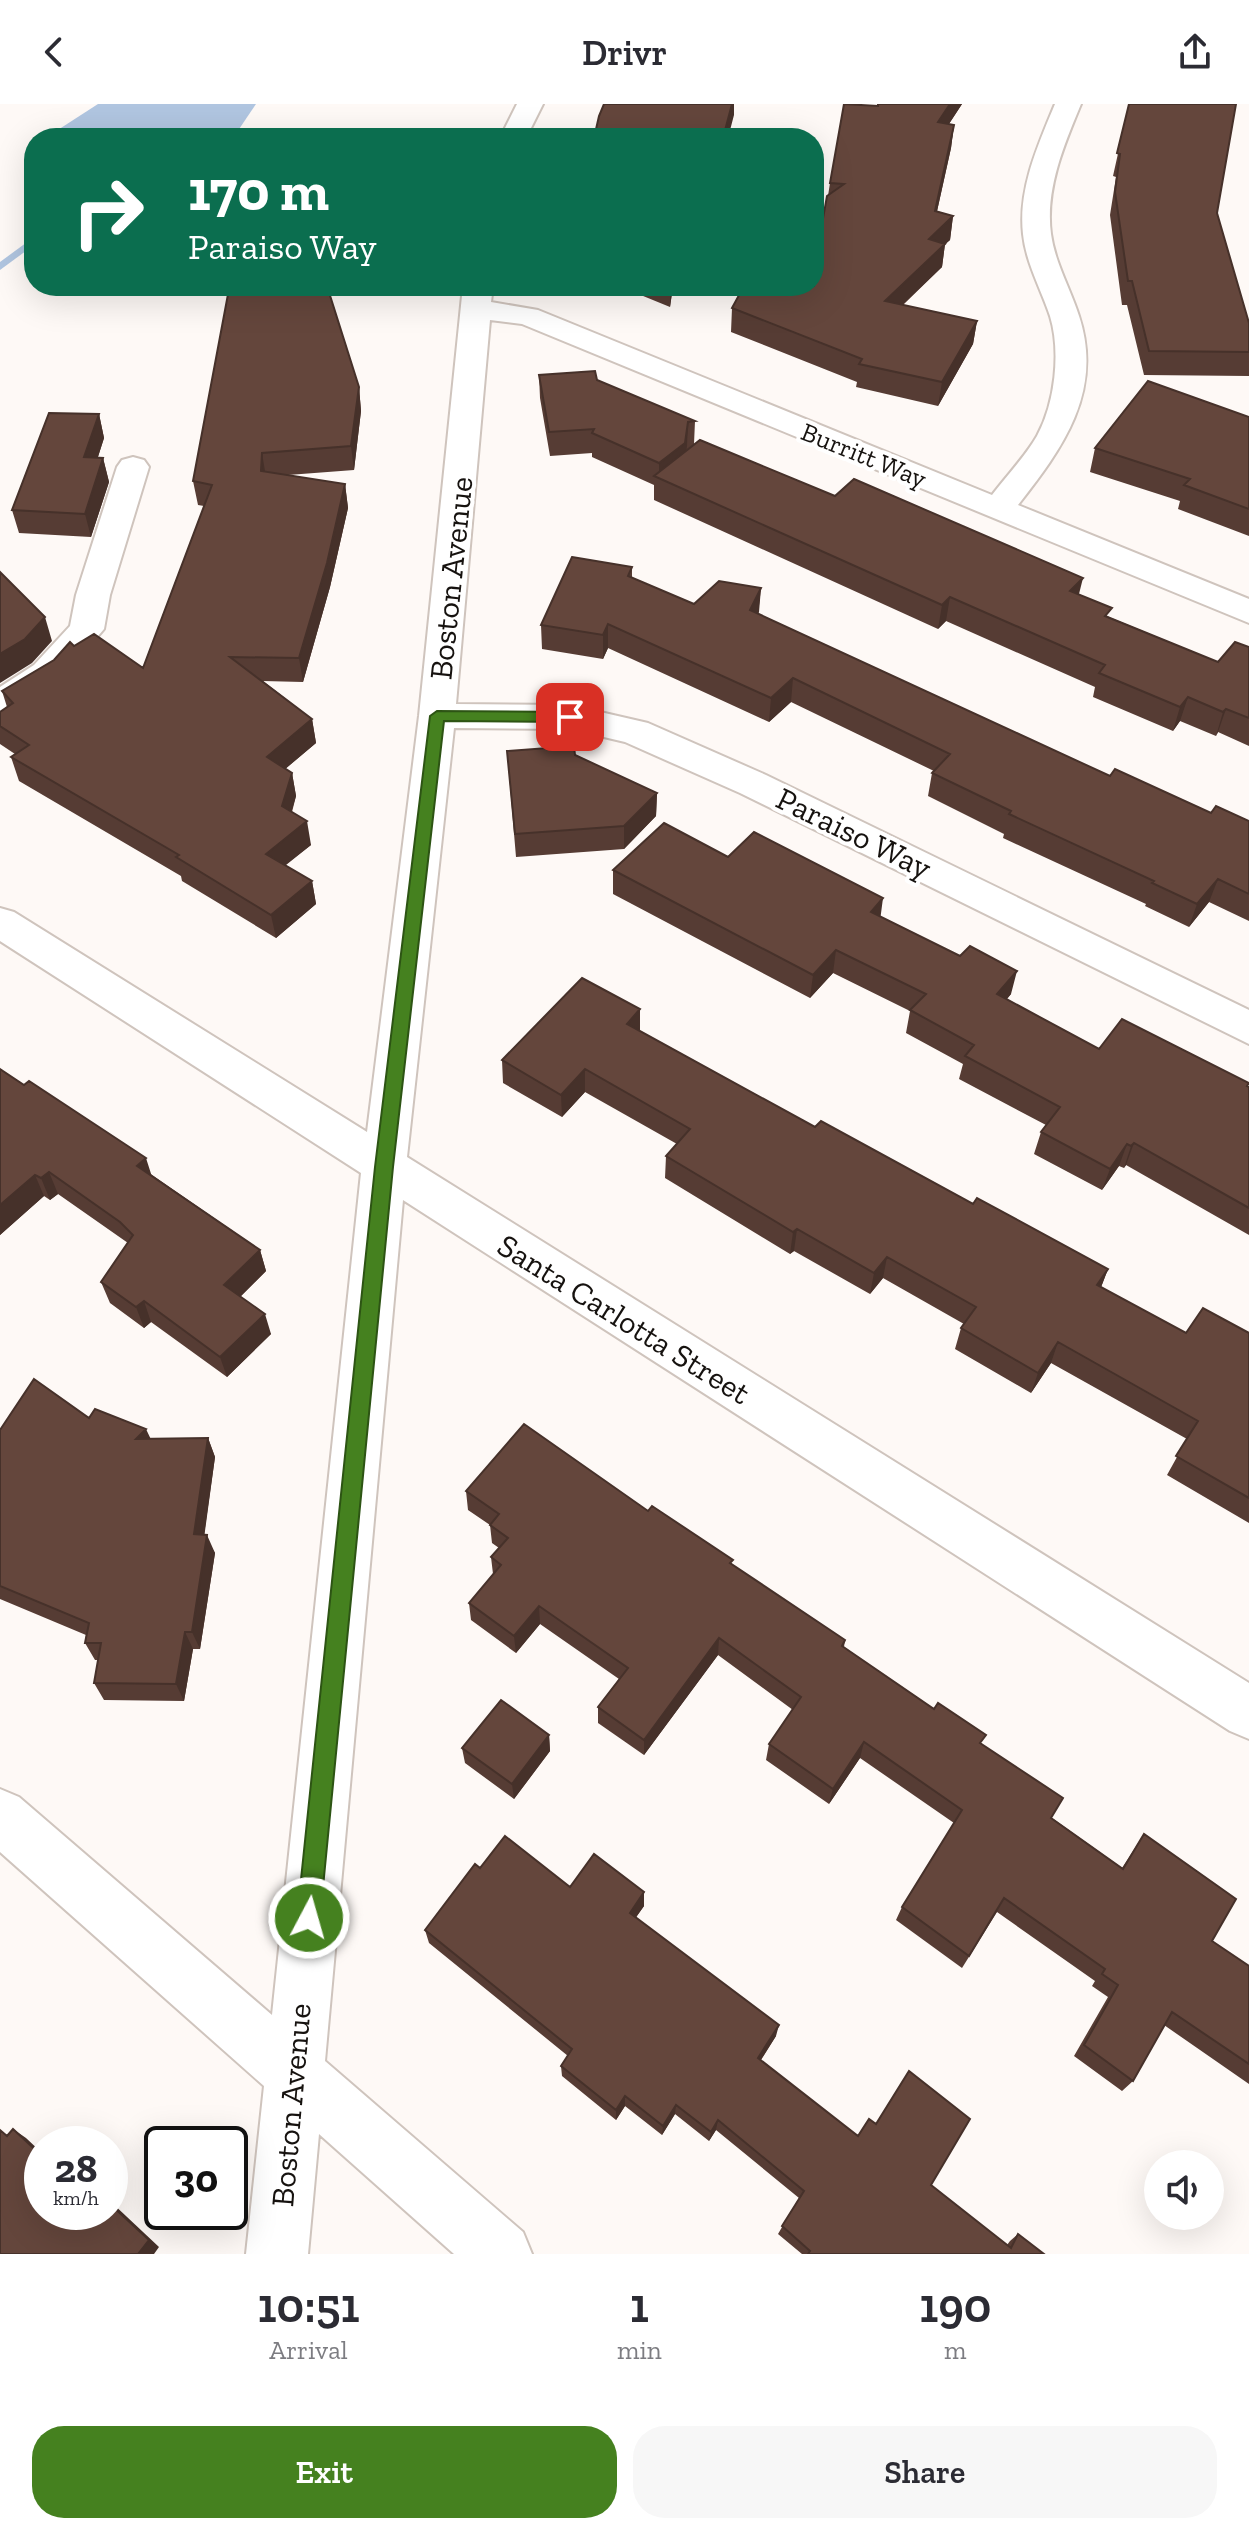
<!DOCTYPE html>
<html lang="en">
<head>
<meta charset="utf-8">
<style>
	:root { --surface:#fff; --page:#f7f7f7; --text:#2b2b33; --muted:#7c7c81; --accent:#45811f }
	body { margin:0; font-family:"Zilla Slab",serif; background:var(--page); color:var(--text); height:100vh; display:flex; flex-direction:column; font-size:30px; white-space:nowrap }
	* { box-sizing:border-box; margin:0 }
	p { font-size:26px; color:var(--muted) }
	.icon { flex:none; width:44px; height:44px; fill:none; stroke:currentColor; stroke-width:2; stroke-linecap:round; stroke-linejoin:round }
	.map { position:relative; height:2150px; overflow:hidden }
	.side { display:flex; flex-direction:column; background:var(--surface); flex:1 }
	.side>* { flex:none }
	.guide { position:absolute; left:24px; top:24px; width:800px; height:168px; border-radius:32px; box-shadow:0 8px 32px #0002; background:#0b6e4f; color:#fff; overflow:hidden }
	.controls { position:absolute; left:1144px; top:2046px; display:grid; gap:16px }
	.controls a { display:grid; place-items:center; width:80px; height:80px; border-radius:50%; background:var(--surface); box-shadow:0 8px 32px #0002; font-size:40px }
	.speed { position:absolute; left:24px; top:2022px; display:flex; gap:16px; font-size:40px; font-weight:700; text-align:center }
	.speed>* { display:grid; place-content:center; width:104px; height:104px; border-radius:50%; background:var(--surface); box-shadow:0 8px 32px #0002; line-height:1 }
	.speed small { font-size:20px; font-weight:400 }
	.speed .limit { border:4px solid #111; border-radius:12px; background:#fff; color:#111 }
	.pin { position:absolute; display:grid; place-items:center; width:68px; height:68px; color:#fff; margin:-34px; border-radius:16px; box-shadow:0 4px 12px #0006 }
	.me { position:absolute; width:88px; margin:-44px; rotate:6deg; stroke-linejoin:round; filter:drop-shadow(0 0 6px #0008) }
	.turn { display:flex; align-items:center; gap:28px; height:168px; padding:0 32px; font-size:36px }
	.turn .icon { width:104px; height:104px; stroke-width:2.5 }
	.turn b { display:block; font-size:56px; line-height:68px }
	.eta { display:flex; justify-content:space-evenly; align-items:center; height:136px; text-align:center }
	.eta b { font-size:48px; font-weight:600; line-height:56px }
	.action { display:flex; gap:16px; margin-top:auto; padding:16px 32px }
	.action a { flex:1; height:92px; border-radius:32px; background:var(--accent); color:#fff; font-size:32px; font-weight:600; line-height:92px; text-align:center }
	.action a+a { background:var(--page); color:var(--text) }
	header { display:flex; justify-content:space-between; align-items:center; height:104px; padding:0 32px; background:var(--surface); font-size:36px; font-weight:600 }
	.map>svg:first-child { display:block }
</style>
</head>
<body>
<header><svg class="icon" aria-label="back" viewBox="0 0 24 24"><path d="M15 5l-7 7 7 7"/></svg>Drivr<svg class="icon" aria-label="share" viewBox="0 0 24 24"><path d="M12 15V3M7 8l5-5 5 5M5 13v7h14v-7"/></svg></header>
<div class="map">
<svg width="1249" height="2150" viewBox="0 0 1249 2150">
	<rect width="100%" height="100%" fill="#fef9f6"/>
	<!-- water -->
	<path fill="#b0c5e0" d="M 98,0 L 256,0 L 233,34 L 52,34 L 50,31 Z"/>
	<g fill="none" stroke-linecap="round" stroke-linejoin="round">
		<!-- stream -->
		<path fill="#b0c5e0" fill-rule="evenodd" d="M 34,133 L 34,141 L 0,166 L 0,158 Z"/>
		<!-- minor casing -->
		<g stroke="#cfc4bd" stroke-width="4">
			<path id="minor" d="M 517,0 L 543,0 L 526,34 L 500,34 Z
				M 1055,0 L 1081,0 C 1064,41 1045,85 1051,130 C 1055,159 1070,184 1079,212 C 1104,288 1062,345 1018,401 L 1249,495 L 1249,519 L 522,220 L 490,216 L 456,600 L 570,601 L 648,619 L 766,671 L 1249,906 L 1249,940 L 740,689 L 625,638 L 570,625 L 454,624 L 407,1053 L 1249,1579 L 1249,1635 L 1230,1627 L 403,1096 L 325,1957 L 523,2128 L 532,2150 L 454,2150 L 319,2030 L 308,2150 L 246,2150 L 264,1982 L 0,1748 L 0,1685 L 19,1693 L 272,1911 L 361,1069 L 0,837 L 0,804 L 14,808 L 367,1028 L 419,612 L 463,182 L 493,182 L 491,198 L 538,206 L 992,391 C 1007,371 1025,353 1037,332 C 1055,299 1061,248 1050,212 C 1041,185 1026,159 1023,130 C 1018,85 1038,41 1055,0 Z
				M 133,353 L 144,356 L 149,363 L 110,491 L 104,525 L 60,577 L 13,607 L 0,611 L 0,583 L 34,561 L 70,522 L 76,491 L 117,363 L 122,356 Z"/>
		</g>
		<!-- minor -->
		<use href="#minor" fill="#fff" fill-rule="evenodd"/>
	</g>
	<!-- wall -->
	<path fill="#563c34" d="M 878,0 L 962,0 L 949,20 L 954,21 L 951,44 L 937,107 L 953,112 L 950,136 L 945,140 L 942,163 L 903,201 L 977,217 L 973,240 L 938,302 L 856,283 L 857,278 L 731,228 L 732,204 L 814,182 L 830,79 Z
		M 1129,0 L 1217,109 L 1249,219 L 1249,272 L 1144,271 L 1127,201 L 1122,201 L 1110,111 L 1116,73 L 1113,72 Z
		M 606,182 L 673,182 L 670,203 L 626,185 L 606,185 Z
		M 539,271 L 695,317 L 694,340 L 835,392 L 1079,490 L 1109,513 L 1218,558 L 1249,543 L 1249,642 L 1218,628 L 1216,632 L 1180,617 L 1173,627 L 1093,593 L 1095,583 L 946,517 L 938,525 L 654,396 L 654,381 L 592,353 L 592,349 L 550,352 L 540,294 Z
		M 359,283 L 361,307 L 354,366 L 288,371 L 345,380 L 348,404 L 330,483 L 303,578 L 263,577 L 312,615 L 316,639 L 285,665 L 292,669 L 296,692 L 292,708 L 311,741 L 285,761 L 312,777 L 316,800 L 276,834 L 182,777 L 181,772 L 19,677 L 11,653 L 15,650 L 0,640 L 0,608 L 7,603 L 2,587 L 54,556 L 74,542 L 143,564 L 204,402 L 198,401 L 193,377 Z
		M 99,310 L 104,334 L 98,353 L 103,354 L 109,378 L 91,433 L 19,429 L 12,406 Z
		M 1249,313 L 1249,432 L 1178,405 L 1180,397 L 1090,368 L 1095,344 Z
		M 632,463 L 632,474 L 694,500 L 761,484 L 758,510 L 1110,672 L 1211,709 L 1249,717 L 1249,817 L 1209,798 L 1189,823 L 1145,802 L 1146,800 L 1003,734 L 1004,730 L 928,692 L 932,669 L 934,667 L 791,598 L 769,618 L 608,544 L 603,555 L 542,545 L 541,521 Z
		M 507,647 L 657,689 L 656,712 L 624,745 L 516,753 Z
		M 728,753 L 880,812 L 1011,890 L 1007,895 L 1099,945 L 1249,983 L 1249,1131 L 1126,1061 L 1124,1064 L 1119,1062 L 1102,1086 L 1034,1050 L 1041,1028 L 1046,1021 L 959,975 L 963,960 L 906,929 L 910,907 L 833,869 L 810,894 L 613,790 L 613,766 Z
		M 640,928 L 815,1023 L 1108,1165 L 1101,1183 L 1186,1229 L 1249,1229 L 1249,1419 L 1167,1371 L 1187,1335 L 1051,1259 L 1031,1289 L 955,1245 L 961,1224 L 964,1220 L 883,1174 L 870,1190 L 794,1147 L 790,1150 L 665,1074 L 666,1052 L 677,1040 L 585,988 L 562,1013 L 503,979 L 502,956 Z
		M 0,965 L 260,1146 L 266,1167 L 240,1193 L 271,1230 L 227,1273 L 151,1218 L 144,1224 L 110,1199 L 101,1178 L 128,1139 L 58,1090 L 50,1096 L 44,1092 L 0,1131 Z
		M 89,1314 L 151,1335 L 208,1334 L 215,1353 L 204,1431 L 215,1449 L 200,1545 L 193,1545 L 184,1597 L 104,1596 L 94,1579 L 98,1556 L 95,1556 L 85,1539 L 86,1531 L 0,1495 L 0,1326 Z
		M 466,1387 L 648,1407 L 733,1461 L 845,1536 L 844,1543 L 982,1640 L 1052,1714 L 1122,1764 L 1144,1730 L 1212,1837 L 1249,1862 L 1249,1980 L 1164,1921 L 1133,1977 L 1122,1987 L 1074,1952 L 1108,1893 L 1092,1882 L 1095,1877 L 997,1808 L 962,1864 L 896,1816 L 902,1803 L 954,1719 L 860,1654 L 829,1700 L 766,1656 L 769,1640 L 793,1606 L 718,1551 L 644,1651 L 598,1619 L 598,1603 L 619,1575 L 540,1520 L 516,1549 L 471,1516 L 469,1499 L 493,1470 L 491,1453 L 499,1444 L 492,1439 L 490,1421 L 468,1406 Z
		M 549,1631 L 550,1647 L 514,1695 L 465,1659 L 462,1644 Z
		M 480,1764 L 570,1783 L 644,1802 L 636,1813 L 776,1932 L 761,1956 L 858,2032 L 931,2081 L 1007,2141 L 1010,2137 L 1018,2130 L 1044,2150 L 802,2150 L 778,2130 L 799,2094 L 716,2026 L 709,2037 L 675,2010 L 662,2031 L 625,2002 L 616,2016 L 562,1972 L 561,1962 L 568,1952 L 429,1839 L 425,1826 Z"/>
	<!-- shaded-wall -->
	<path fill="#46312a" d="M 732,0 L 734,0 L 734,11 L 728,34 L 723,34 Z
		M 950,0 L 962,0 L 935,41 L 938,18 Z
		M 954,21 L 951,44 L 932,130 L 935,107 Z
		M 953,112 L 950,136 L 941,144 L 945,140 L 942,163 L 882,220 L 885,197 L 929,135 Z
		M 670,182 L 673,182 L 670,203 Z
		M 977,217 L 973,240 L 938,302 L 942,278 Z
		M 359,283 L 361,307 L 354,366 L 351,342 Z
		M 99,310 L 104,334 L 90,377 L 84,353 Z
		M 688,318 L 687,342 L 684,363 L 659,374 L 659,359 Z
		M 262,349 L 266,373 L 261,367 Z
		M 103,354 L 109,378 L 91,433 L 85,410 Z
		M 345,380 L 348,404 L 330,483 L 303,578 L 299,554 Z
		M 1083,474 L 1077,498 L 1070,487 Z
		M 761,484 L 759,508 L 749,530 L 750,506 Z
		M 950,493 L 946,517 L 938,525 L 942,501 Z
		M 45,513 L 52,537 L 32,559 L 0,579 L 0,550 Z
		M 608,520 L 608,544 L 603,555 L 603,531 Z
		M 793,574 L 791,598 L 769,618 L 771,594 Z
		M 1188,593 L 1180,617 L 1173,627 L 1180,603 Z
		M 1226,605 L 1218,628 L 1216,632 L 1223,608 Z
		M 312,615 L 316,639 L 271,677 L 267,653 Z
		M 292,669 L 296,692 L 286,726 L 282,702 Z
		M 657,689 L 656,712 L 624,745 L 624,722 Z
		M 307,717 L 311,741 L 271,773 L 266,750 Z
		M 1218,775 L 1209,798 L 1189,823 L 1197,800 Z
		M 312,777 L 316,800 L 276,834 L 271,811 Z
		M 883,794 L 880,817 L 871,808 Z
		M 836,846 L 833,869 L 810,894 L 813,871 Z
		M 1017,867 L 1011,890 L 992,912 L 997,890 Z
		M 640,905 L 640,928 L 627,920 Z
		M 585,965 L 585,988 L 562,1013 L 561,991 Z
		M 1134,1039 L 1126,1061 L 1124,1064 L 1131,1042 Z
		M 1127,1040 L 1119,1062 L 1102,1086 L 1110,1065 Z
		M 146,1054 L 153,1076 L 137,1062 Z
		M 49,1068 L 58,1090 L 50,1096 L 41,1074 Z
		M 35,1071 L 44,1092 L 0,1131 L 0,1101 Z
		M 797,1125 L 794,1147 L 790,1150 L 793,1128 Z
		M 260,1146 L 266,1167 L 231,1202 L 224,1181 Z
		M 887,1153 L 883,1174 L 870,1190 L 874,1169 Z
		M 1108,1165 L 1100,1186 L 1097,1181 Z
		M 144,1197 L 151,1218 L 144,1224 L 136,1203 Z
		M 265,1210 L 271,1230 L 227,1273 L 220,1253 Z
		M 1058,1238 L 1051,1259 L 1031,1289 L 1038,1269 Z
		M 146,1325 L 155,1344 L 136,1335 Z
		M 208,1334 L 215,1353 L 202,1449 L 194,1430 Z
		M 207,1431 L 215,1449 L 200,1545 L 192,1528 Z
		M 539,1502 L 540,1520 L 516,1549 L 514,1532 Z
		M 185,1528 L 193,1545 L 184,1597 L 176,1580 Z
		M 719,1534 L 718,1551 L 644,1651 L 644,1636 Z
		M 549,1631 L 550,1647 L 514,1695 L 512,1680 Z
		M 864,1638 L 860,1654 L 829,1700 L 833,1685 Z
		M 644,1788 L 644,1802 L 630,1822 L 630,1809 Z
		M 779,1921 L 776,1932 L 755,1965 L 758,1954 Z
		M 625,1992 L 625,2002 L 616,2016 L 616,2006 Z
		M 676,2001 L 675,2010 L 662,2031 L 663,2022 Z
		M 718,2016 L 716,2026 L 709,2037 L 711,2028 Z
		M 13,2025 L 26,2034 L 42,2049 L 42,2052 Z
		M 110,2097 L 159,2143 L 154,2150 L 138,2150 L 110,2100 Z"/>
	<!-- building -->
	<path fill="#64463c" stroke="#46312a" stroke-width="2" d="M 604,0 L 732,0 L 723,34 L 594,34 L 599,12 Z
		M 844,0 L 878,2 L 878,0 L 950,0 L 938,18 L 954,21 L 935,107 L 953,112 L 929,135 L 945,140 L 885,197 L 977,217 L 942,278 L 859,260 L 862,255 L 732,204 L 744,182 L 814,182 L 814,165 L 827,92 L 844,80 L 830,79 Z
		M 1129,0 L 1236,0 L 1217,109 L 1249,219 L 1249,248 L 1149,247 L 1132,177 L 1128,177 L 1115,88 L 1120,50 L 1117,49 Z
		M 249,182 L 327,182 L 359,283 L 351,342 L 262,349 L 261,367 L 345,380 L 327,459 L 299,554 L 230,553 L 312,615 L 267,653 L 292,669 L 282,702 L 307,717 L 266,750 L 312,777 L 271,811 L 176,753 L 179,751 L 11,653 L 29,641 L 0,622 L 0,608 L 13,599 L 2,587 L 54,556 L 70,538 L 74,542 L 94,530 L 143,564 L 212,381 L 193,377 L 229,185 Z
		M 595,267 L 597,276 L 695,317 L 688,318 L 685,339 L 659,359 L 592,329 L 594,325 L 549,328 L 539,271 Z
		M 1148,277 L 1249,313 L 1249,405 L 1184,381 L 1190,375 L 1095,344 Z
		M 49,309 L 99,310 L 84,353 L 103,354 L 85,410 L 12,406 Z
		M 700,336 L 835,392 L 854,375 L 1083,474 L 1070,487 L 1112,504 L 1105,512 L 1218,558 L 1235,538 L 1249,543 L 1249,614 L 1226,605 L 1223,608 L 1188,593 L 1180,603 L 1099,569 L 1105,561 L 950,493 L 942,501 L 654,372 Z
		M 572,453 L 632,463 L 628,472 L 694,500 L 719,477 L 761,484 L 750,506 L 1110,672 L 1115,665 L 1211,709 L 1216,702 L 1249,717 L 1249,790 L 1218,775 L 1197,800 L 1152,779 L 1154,777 L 1009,710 L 1011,707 L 932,669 L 950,650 L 793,574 L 771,594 L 608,520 L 603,531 L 541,521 Z
		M 0,468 L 45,513 L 25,535 L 0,550 Z
		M 574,642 L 575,651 L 657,689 L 624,722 L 515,730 L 507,647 Z
		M 664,719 L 728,753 L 754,728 L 883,794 L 871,808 L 960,852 L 970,842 L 1017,867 L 997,890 L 1099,945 L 1122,915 L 1249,979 L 1247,982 L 1249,983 L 1249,1104 L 1134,1039 L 1131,1042 L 1127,1040 L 1110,1065 L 1041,1028 L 1060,1003 L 965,952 L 974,941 L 910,906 L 926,890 L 836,846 L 813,871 L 613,766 Z
		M 582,874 L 640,905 L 627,920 L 815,1023 L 821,1017 L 973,1100 L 977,1094 L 1108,1165 L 1097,1181 L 1186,1229 L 1203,1204 L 1249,1229 L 1249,1394 L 1176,1352 L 1198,1317 L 1058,1238 L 1038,1269 L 961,1224 L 976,1203 L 887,1153 L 874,1169 L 797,1125 L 793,1128 L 666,1052 L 690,1025 L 585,965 L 561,991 L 502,956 Z
		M 0,965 L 24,981 L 29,977 L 146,1054 L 137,1062 L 260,1146 L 224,1181 L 265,1210 L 220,1253 L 144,1197 L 136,1203 L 101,1178 L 133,1131 L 120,1118 L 49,1068 L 41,1074 L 35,1071 L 0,1101 Z
		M 34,1275 L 89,1314 L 95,1305 L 146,1325 L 136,1335 L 208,1334 L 194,1430 L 207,1431 L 192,1528 L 185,1528 L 176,1580 L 94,1579 L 101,1539 L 85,1539 L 89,1519 L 0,1482 L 0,1326 Z
		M 524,1320 L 648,1407 L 652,1402 L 733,1456 L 730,1459 L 845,1536 L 842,1542 L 934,1605 L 938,1599 L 986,1631 L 980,1639 L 1063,1694 L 1051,1714 L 1123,1765 L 1144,1730 L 1236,1795 L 1212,1837 L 1249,1862 L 1249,1960 L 1172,1908 L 1133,1977 L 1084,1941 L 1118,1881 L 1102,1870 L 1105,1865 L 1004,1794 L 969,1852 L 902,1803 L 962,1706 L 864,1638 L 833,1685 L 769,1640 L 801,1593 L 719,1534 L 644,1636 L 598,1603 L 628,1564 L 539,1502 L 514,1532 L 469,1499 L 501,1461 L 491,1453 L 508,1434 L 490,1421 L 499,1410 L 466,1387 Z
		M 501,1596 L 549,1631 L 512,1680 L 462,1644 Z
		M 505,1732 L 570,1783 L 594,1750 L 644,1788 L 630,1809 L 779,1921 L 758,1954 L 858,2032 L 869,2015 L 876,2020 L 909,1967 L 970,2015 L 931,2081 L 1011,2144 L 1018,2130 L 1044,2150 L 808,2150 L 810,2147 L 782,2122 L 804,2087 L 718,2016 L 711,2028 L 676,2001 L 663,2022 L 625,1992 L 616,2006 L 561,1962 L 572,1945 L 425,1826 L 475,1760 L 480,1764 Z
		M 13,2025 L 42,2052 L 42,2108 L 110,2108 L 110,2100 L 149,2136 L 138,2150 L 0,2150 L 0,2026 L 7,2032 Z"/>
	<!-- route -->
	<path fill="#45811f" stroke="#2d5414" stroke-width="2" d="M 437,607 L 570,608 L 577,613 L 570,618 L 444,617 L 393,1063 L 320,1814 L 317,1822 L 309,1825 L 301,1822 L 297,1814 L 375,1063 L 430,612 Z"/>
	<g text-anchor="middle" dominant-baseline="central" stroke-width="8" stroke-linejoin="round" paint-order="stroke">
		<!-- far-street labels -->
		<g font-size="26" fill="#16120f" stroke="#fff">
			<text transform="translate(864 351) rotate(22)">Burritt Way</text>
		</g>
		<!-- street labels -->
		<g font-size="32" fill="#16120f" stroke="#fff">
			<text transform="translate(451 474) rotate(-84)">Boston Avenue</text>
			<text transform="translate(854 729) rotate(26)">Paraiso Way</text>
			<text transform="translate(624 1215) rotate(32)">Santa Carlotta Street</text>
			<text transform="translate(291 2001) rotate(-85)">Boston Avenue</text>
		</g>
	</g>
</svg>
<div class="controls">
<a><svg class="icon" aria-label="sound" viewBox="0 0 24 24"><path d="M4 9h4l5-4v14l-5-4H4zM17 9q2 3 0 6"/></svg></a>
</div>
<div class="speed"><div>28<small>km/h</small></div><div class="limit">30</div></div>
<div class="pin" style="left:570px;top:613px;background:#d93025"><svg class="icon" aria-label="arrive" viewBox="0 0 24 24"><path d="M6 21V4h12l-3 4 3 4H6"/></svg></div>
<svg class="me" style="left:309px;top:1814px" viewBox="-20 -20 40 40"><circle r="17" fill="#45811f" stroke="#fff" stroke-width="3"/><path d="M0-11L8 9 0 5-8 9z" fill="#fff"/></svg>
<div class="guide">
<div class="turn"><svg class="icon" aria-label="right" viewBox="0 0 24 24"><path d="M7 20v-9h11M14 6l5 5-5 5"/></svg><div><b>170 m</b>Paraiso Way</div></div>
</div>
</div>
<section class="side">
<div class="eta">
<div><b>10:51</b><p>Arrival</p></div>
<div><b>1</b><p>min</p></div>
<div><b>190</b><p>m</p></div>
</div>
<div class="action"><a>Exit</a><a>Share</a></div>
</section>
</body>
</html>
